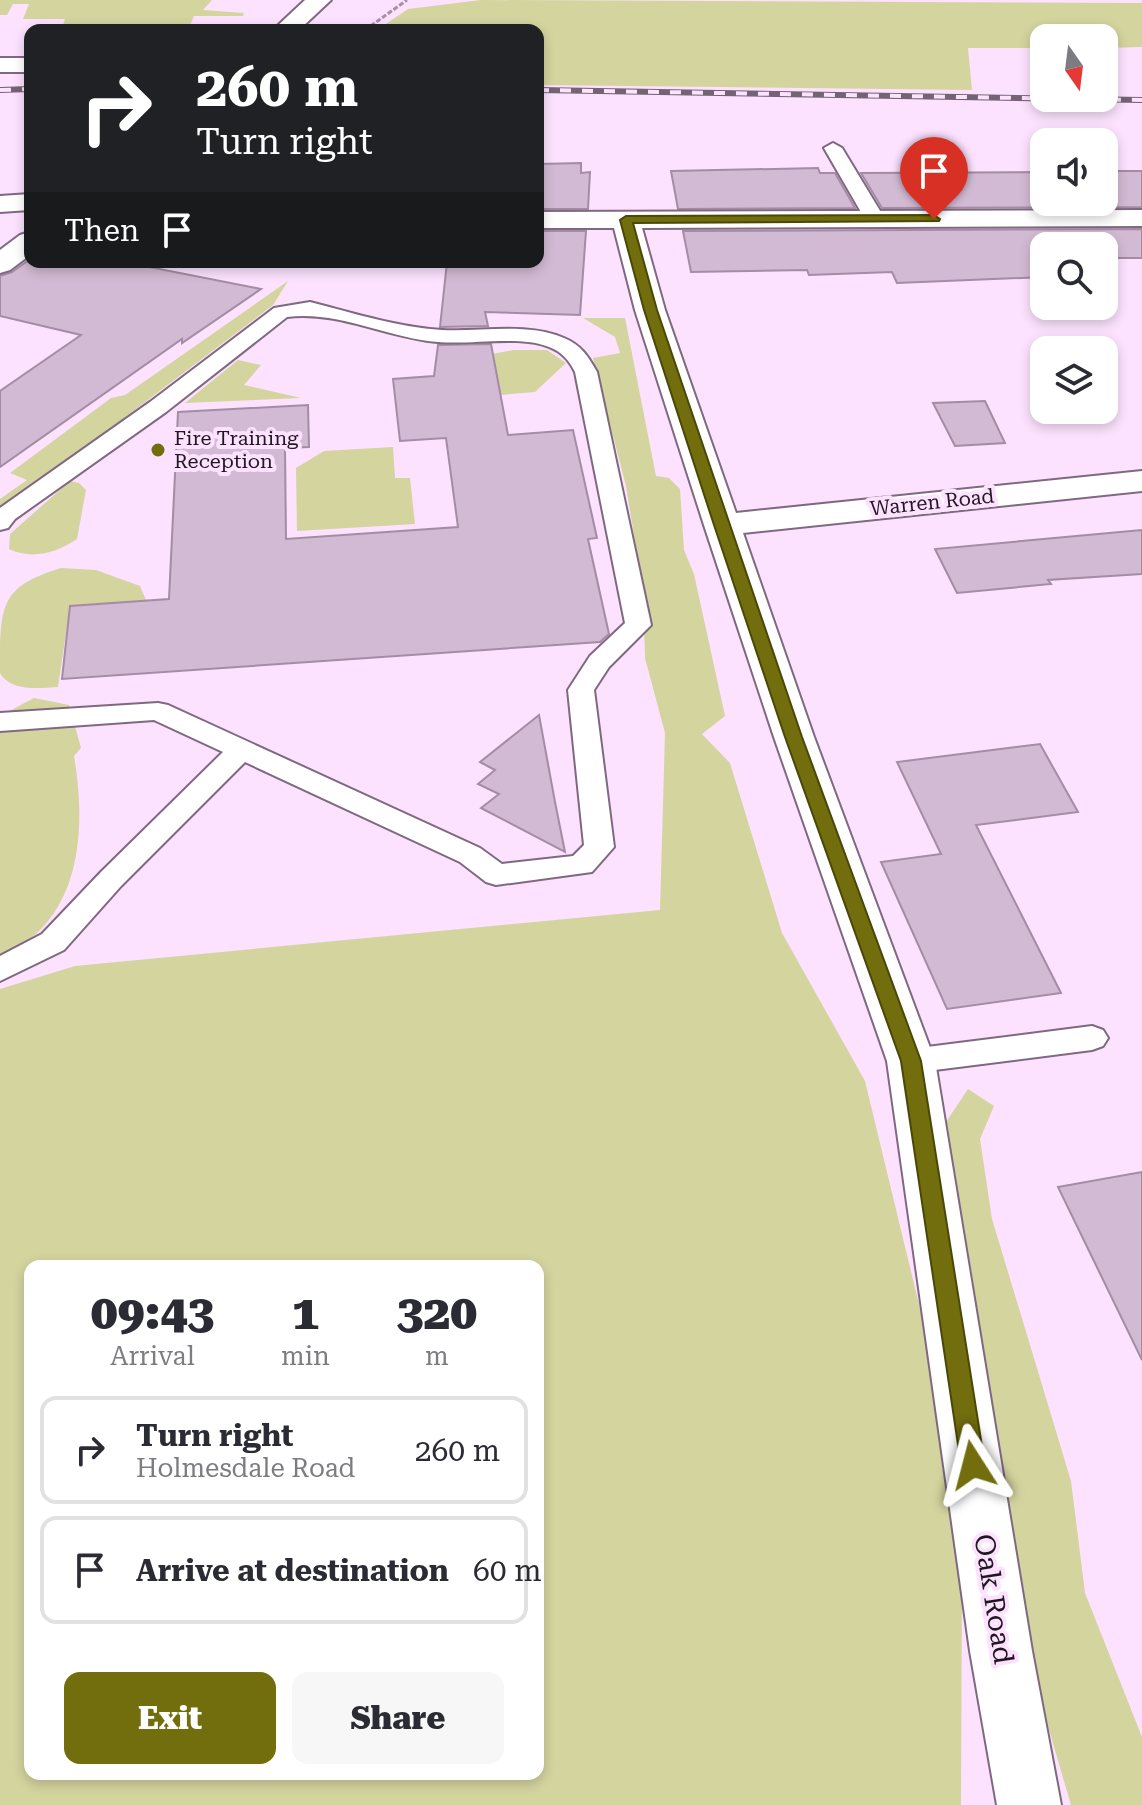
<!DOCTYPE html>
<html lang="en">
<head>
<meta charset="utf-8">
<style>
	:root { --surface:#fff; --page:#f7f7f7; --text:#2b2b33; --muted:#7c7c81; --line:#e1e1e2; --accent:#726e0d }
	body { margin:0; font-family:"Roboto Serif",serif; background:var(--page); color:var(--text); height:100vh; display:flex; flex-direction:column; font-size:30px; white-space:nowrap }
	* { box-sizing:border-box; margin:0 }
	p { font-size:26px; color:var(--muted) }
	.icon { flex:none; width:44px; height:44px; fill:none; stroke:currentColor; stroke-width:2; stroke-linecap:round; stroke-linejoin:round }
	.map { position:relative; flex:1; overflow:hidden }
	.drawer { position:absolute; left:24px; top:1260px; width:520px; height:520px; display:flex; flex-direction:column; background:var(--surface); border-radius:16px; box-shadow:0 4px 12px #0003 }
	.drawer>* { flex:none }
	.hud { position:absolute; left:24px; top:24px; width:520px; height:244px; border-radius:16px; box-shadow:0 4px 12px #0003; background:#202124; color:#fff; overflow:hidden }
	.needle { width:52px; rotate:166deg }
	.tools { position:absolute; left:1030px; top:24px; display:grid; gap:16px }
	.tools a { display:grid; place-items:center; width:88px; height:88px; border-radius:16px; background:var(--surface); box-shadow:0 4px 12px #0003; font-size:40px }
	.pin { position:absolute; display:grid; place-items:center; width:68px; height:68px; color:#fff; margin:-82px -34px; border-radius:50% 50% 50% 0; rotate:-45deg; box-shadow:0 0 8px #0007 }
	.pin .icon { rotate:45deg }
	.me { position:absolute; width:88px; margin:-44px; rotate:351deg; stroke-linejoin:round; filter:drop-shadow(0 0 6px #0008) }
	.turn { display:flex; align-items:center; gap:28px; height:168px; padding:0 40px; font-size:36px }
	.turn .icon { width:104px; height:104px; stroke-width:2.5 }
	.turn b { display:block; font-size:56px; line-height:68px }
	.then { display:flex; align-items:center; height:76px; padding:0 40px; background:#0003; gap:16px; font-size:30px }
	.eta { display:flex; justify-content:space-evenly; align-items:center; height:136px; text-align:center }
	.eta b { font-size:48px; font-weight:800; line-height:56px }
	.primary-button { display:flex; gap:16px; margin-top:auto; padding:16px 40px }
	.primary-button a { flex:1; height:92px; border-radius:16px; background:var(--accent); color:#fff; font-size:32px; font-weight:800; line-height:92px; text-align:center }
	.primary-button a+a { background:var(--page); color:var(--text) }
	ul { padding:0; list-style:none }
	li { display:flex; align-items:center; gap:24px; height:108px; margin:0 16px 12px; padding:0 24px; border:4px solid var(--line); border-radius:16px }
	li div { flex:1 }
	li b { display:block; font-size:30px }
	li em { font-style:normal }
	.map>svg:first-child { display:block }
</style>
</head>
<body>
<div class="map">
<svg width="1142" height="1805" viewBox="0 0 1142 1805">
	<rect width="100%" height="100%" fill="#fce2fe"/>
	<!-- green -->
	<path fill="#d4d49f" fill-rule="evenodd" d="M 0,0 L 212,0 L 203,10 L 244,13 L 243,16 L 194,16 L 188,30 L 102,30 L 104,24 L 63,25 L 65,19 L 23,19 L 29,4 L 13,4 L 7,15 L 0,15 Z
		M 481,0 L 1142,3 L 1142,47 L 1104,48 L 1104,38 L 1044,38 L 1044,48 L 968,48 L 972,90 L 538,85 L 538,30 L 377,30 L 408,9 Z
		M 288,281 L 273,305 L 120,421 L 0,506 L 0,499 L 27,480 L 10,473 L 111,398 L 125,395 Z
		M 583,318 L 625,318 L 656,476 L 669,478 L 680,489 L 684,550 L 694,574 L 725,716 L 702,734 L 730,763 L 782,933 L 865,1081 L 921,1313 L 962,1576 L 961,1805 L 0,1805 L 0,989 L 75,966 L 660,910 L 665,733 L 645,658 L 643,591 L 626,486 L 593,358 L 620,353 L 615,337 ZM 30,1266 L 538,1266 L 538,1774 L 30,1774 Z
		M 514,350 L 547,350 L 566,363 L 535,392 L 500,395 L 480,356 Z
		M 238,360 L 261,365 L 244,385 L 301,398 L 185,403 Z
		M 393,447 L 395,478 L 410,478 L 415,524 L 297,531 L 296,468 L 324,451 Z
		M 70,481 L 79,483 L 86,490 L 77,539 C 56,553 32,560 9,549 L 10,534 Z
		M 61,568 L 96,570 L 140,586 L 146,600 L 70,606 L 58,687 C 39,688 11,692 0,673 C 0,604 0,587 61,568 Z
		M 34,698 L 69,705 L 81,748 L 74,756 C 84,814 84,889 37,933 C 27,942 12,949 0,957 L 0,716 Z
		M 968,1089 L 994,1106 L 980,1139 L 992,1219 L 1071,1481 L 1085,1593 L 1142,1737 L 1142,1805 L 1071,1805 L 1027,1654 L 947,1186 L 946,1122 Z"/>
	<!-- building -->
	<path fill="#d3bad4" stroke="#a48ca5" stroke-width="2" d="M 581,163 L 581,173 L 590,172 L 588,209 L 538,209 L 538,164 Z
		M 818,168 L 820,173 L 835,173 L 855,208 L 678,209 L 671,171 Z
		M 1104,171 L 1142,171 L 1142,207 L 882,208 L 861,173 L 1044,172 L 1044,202 L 1104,202 Z
		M 1142,229 L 1142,258 L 1104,258 L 1104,246 L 1044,246 L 1044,277 L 897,283 L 892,272 L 809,275 L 807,270 L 691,272 L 683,231 Z
		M 538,231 L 586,231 L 580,315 L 485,312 L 488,326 L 440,327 L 447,262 L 538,262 Z
		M 26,262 L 124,262 L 261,289 L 182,343 L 182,339 L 0,467 L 0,391 L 81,335 L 0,316 L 0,276 L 12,272 Z
		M 491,344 L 508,435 L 573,430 L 597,538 L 588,539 L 609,634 L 600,642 L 62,679 L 70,606 L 169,599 L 178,412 L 308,405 L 309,447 L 285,448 L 286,539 L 458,527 L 446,438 L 400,441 L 393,379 L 434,376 L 438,345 Z
		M 985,401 L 1005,443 L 955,446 L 933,403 Z
		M 1142,530 L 1142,574 L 1048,580 L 1051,584 L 957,593 L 935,549 Z
		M 539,715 L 555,802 L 565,852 L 481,808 L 499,794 L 478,784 L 495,770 L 480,762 Z
		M 1040,744 L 1078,812 L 976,825 L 1061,993 L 947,1009 L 881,862 L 941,854 L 897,762 Z
		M 1142,1172 L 1142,1360 L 1058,1187 Z"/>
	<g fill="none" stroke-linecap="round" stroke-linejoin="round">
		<!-- lane casing -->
		<g stroke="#7f6980" stroke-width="4">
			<path id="lane" d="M 833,143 L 842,148 L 885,219 L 882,223 L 875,225 L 865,219 L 824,148 Z
				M 310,302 C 353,313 397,327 442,330 C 480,332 528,322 564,338 C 581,345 588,356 597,372 L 651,625 L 609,667 L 594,690 L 614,847 L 592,872 L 496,885 L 486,882 L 460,862 L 245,762 L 121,886 L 64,950 L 0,981 L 0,956 L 42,934 L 101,872 L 223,752 L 154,720 L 0,731 L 0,713 L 158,703 L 168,705 L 480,848 L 502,864 L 573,856 L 584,845 L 568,690 L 590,656 L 625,623 L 575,372 C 569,360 562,352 549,347 C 521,335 470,345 438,342 C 388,338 337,310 287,317 L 166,412 L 15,519 L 8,528 L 0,530 L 0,508 L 150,402 L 274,308 Z
				M 1092,1026 L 1103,1030 L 1108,1038 L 1103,1046 L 1092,1050 L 911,1073 L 900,1070 L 895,1061 L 900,1052 L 911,1049 Z"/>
		</g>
		<!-- street casing -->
		<g stroke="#7f6980" stroke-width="4">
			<path id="street" d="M 0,58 L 30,58 L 30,72 L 0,72 Z
				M 30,194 L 30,210 L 0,212 L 0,196 Z
				M 1142,210 L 1142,226 L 642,228 L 665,310 L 736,513 L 1142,471 L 1142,491 L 743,533 L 814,737 L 935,1061 L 1032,1651 L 1061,1805 L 997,1805 L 970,1651 L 887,1061 L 774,737 L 704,525 L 635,310 L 614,228 L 538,228 L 538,212 Z"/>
		</g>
		<!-- primary casing -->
		<g stroke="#7f6980" stroke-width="4">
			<path id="primary" d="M 305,0 L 331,0 L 299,30 L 273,30 Z
				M 30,232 L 30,255 L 10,270 L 0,273 L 0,250 L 20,235 Z"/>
		</g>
		<!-- path -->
		<path stroke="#a491a6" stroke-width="3" stroke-dasharray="5 2" stroke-linecap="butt" d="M 365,30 L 407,0"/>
		<!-- lane -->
		<use href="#lane" fill="#fff" fill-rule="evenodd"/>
		<!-- street -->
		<use href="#street" fill="#fff" fill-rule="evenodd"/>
		<!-- primary -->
		<use href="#primary" fill="#fff" fill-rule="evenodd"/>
		<!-- rail casing -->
		<g stroke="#736374" stroke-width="6">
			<path id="rail" d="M 0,90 L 30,89
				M 538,90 L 1142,100"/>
		</g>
		<!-- rail -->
		<use href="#rail" stroke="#fce2fe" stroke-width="4" stroke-dasharray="11" stroke-linecap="butt"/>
	</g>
	<!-- route -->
	<path fill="#726e0d" stroke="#4a4808" stroke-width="2" d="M 934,215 L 940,219 L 939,221 L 633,223 L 657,310 L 802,737 L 921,1061 L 985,1465 L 981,1472 L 973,1475 L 964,1472 L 961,1465 L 901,1061 L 785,737 L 714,525 L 644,310 L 620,220 L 626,216 Z"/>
	<!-- markers -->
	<circle fill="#726e0d" stroke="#fce2fe" stroke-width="3" cx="158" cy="450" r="8"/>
	<g text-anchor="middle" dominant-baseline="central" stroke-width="8" stroke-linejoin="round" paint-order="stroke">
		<!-- far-poi labels -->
		<g font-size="20" fill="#201721" stroke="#fce2fe" text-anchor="start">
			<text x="174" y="438">Fire Training<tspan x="174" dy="23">Reception</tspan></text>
		</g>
		<!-- far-street labels -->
		<g font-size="20" fill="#201721" stroke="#fce2fe">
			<text transform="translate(932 502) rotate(-6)">Warren Road</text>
		</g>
		<!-- near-street labels -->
		<g font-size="28" fill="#201721" stroke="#fce2fe">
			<text transform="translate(994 1599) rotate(81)">Oak Road</text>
		</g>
	</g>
</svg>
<div class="tools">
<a><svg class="needle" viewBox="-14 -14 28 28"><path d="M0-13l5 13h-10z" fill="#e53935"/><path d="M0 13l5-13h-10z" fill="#7c7c81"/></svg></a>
<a><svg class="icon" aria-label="sound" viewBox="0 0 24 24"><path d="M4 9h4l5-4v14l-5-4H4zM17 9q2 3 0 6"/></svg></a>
<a><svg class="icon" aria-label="search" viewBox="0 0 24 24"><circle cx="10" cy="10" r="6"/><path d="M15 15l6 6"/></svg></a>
<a><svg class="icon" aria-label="layers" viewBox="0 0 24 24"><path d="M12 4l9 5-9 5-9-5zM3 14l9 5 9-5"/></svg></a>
</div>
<div class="pin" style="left:934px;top:219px;background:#d93025"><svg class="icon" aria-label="arrive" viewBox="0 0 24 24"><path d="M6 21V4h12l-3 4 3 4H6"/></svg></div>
<svg class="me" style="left:973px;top:1465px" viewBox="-20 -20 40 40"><path d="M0-17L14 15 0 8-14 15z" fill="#726e0d" stroke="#fff" stroke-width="4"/></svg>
<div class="hud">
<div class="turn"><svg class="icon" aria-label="right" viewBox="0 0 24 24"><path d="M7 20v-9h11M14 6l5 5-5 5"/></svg><div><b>260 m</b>Turn right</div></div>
<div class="then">Then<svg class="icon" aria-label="arrive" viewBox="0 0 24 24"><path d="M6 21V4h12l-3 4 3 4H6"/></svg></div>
</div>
<section class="drawer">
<div class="eta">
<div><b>09:43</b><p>Arrival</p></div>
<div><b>1</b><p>min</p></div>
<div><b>320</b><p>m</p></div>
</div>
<ul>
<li><svg class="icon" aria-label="right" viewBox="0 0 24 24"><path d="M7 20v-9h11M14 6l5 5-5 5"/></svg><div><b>Turn right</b><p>Holmesdale Road</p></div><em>260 m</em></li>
<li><svg class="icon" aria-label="arrive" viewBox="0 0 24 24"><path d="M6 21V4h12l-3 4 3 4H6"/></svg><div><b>Arrive at destination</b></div><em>60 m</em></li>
</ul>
<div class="primary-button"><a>Exit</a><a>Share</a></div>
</section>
</div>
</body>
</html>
